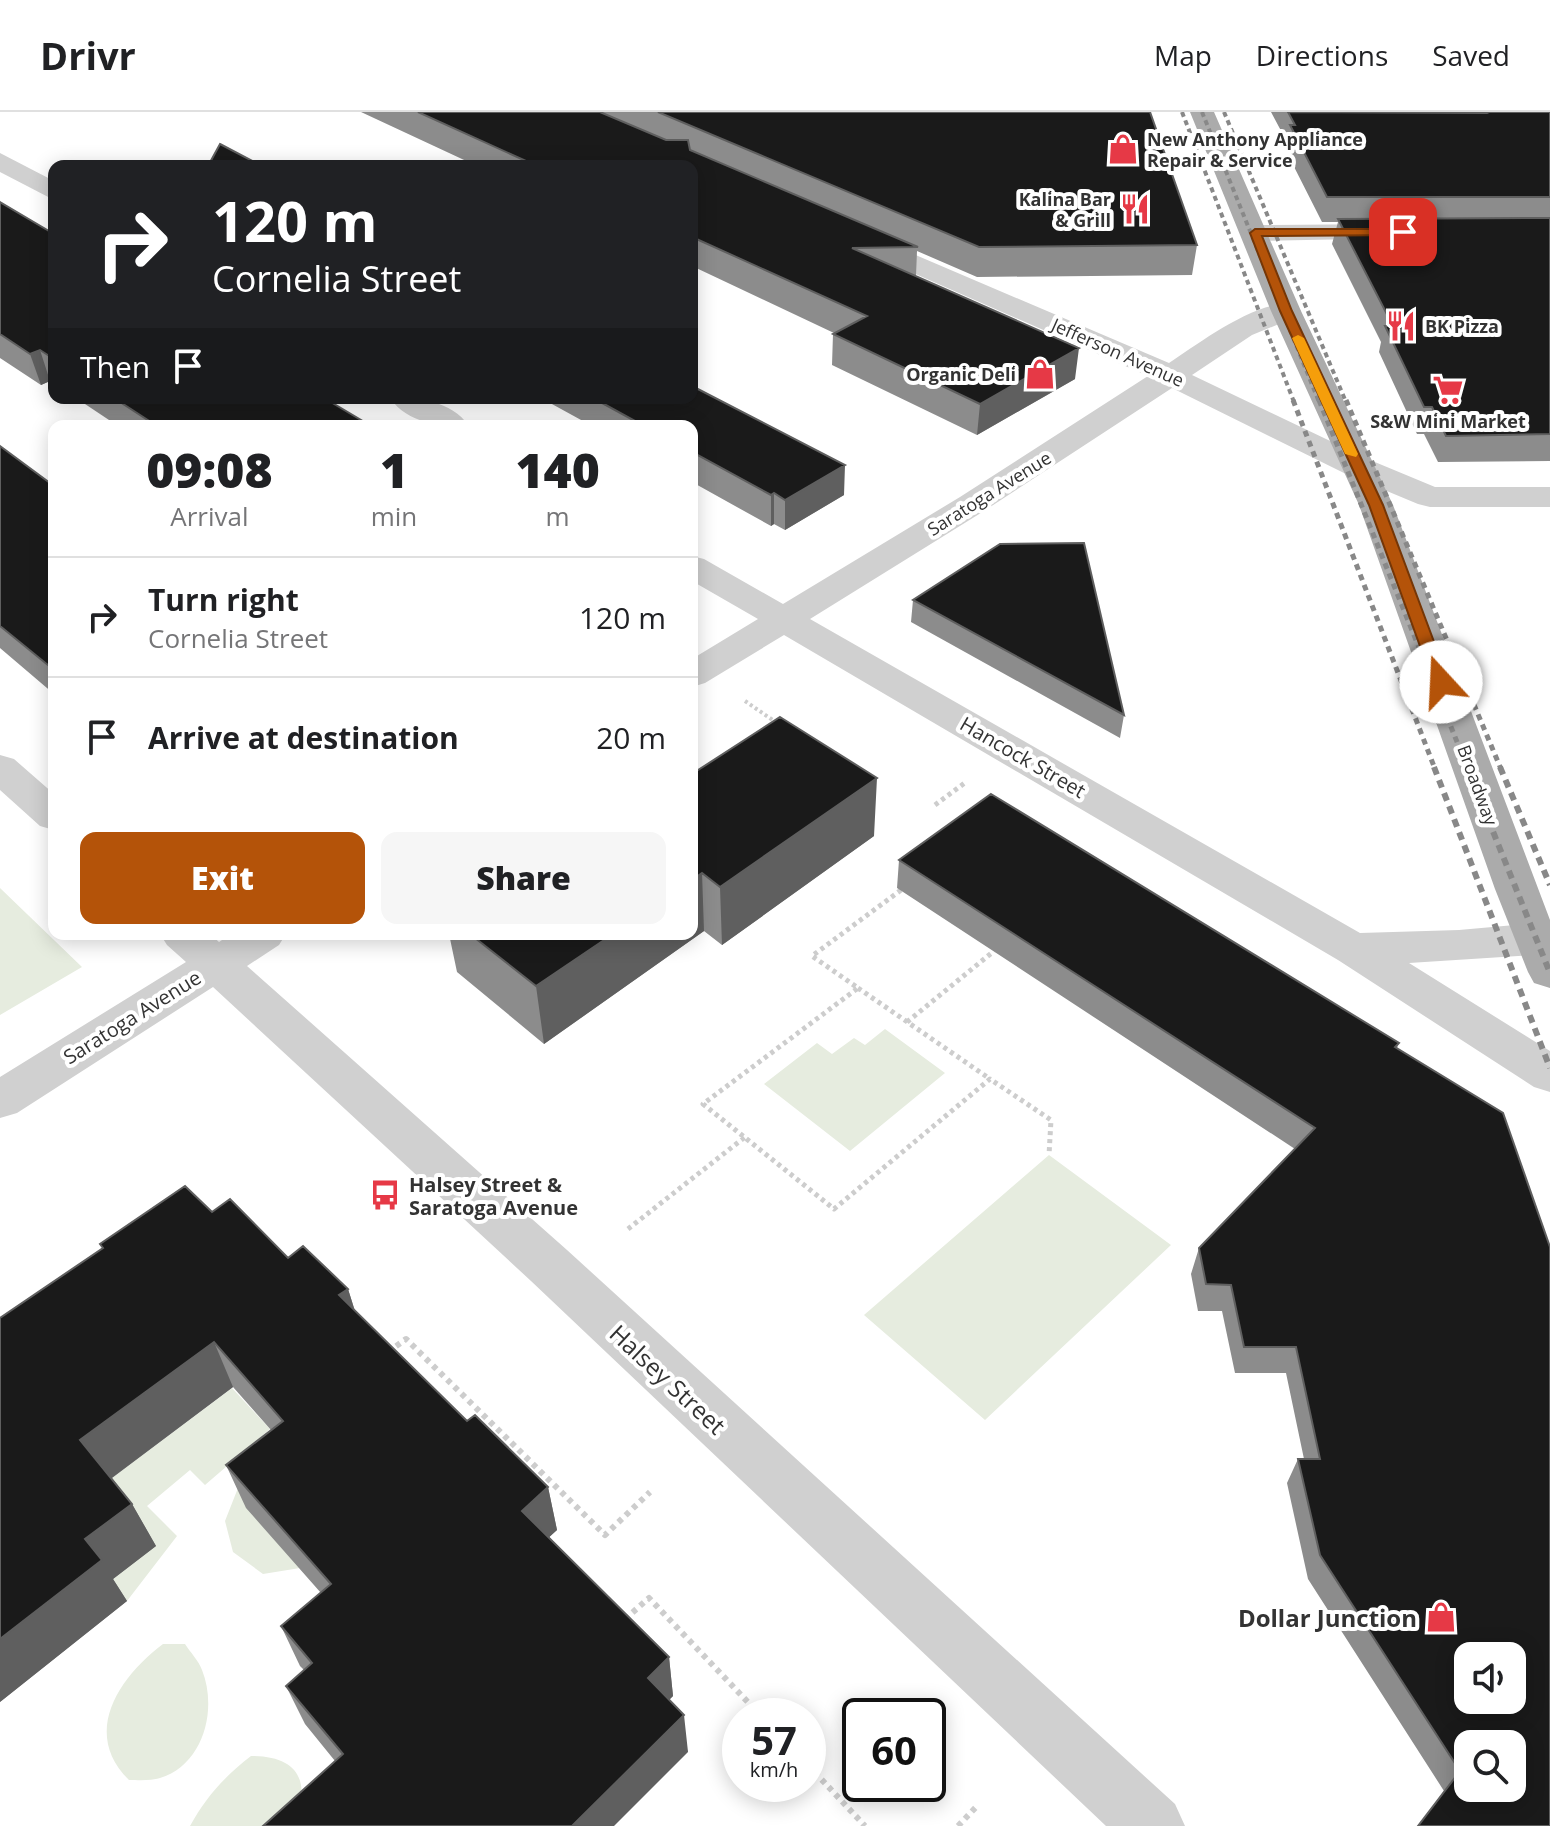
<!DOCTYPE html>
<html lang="en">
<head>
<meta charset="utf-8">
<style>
	:root { --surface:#fff; --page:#f6f6f6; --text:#202124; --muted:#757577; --line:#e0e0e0; --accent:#b45309 }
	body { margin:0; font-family:"Open Sans",sans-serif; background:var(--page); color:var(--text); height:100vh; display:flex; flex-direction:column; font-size:30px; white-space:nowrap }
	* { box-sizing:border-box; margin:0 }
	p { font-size:26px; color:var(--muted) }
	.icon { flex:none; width:44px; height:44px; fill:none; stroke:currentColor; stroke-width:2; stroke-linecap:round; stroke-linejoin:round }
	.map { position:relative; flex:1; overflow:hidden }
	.drawer { position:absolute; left:48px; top:308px; width:650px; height:520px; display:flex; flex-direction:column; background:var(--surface); border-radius:16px; box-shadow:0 4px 20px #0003 }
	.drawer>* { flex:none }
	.guide { position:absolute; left:48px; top:48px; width:650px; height:244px; border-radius:16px; box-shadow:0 4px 20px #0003; background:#202124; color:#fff; overflow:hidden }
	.buttons { position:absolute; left:1454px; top:1530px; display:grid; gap:16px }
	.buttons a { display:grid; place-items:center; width:72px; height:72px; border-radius:16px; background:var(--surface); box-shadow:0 4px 20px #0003; font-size:40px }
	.speed { position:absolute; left:722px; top:1586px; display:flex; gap:16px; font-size:40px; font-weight:700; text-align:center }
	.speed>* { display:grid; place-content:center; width:104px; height:104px; border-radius:50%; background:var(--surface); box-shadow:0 4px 20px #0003; line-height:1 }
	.speed small { font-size:20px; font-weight:400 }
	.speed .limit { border:4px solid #111; border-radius:12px; background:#fff; color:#111 }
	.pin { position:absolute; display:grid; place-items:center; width:68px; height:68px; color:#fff; margin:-34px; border-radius:16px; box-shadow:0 4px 12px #0006 }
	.me { position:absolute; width:88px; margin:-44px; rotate:340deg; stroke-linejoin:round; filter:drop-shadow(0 0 6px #0008) }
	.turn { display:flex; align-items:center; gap:28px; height:168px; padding:0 32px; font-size:36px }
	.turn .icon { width:104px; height:104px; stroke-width:2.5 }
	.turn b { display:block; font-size:56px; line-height:68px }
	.then { display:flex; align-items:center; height:76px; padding:0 32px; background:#0003; gap:16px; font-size:30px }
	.eta { display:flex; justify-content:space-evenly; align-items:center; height:136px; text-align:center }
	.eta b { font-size:48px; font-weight:800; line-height:56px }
	.cta { display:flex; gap:16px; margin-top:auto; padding:16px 32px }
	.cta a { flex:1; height:92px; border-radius:16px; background:var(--accent); color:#fff; font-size:32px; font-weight:800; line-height:92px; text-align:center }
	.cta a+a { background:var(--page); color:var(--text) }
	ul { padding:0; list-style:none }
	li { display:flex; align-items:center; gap:24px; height:120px; padding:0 32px; border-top:2px solid var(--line) }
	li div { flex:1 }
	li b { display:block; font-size:30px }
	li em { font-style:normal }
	header { display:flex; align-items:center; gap:48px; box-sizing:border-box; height:112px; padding:0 40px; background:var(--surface); border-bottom:2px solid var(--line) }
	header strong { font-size:38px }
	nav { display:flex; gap:44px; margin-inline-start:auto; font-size:28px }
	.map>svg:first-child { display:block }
</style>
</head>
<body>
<header>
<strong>Drivr</strong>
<nav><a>Map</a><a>Directions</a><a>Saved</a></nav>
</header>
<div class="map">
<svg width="1550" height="1714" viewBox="0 0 1550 1714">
	<rect width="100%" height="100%" fill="#fff"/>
	<!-- green -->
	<path fill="#e6ecdf" d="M 0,776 L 82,855 L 0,903 Z
		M 885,917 L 945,961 L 850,1039 L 764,972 L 817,931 L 832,942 L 854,926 L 865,933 Z
		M 1049,1043 L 1171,1133 L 985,1308 L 864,1203 Z
		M 232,1276 L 270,1317 L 205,1373 L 190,1358 L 147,1394 L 177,1424 L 127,1489 L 111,1469 L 105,1371 Z
		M 238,1376 L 300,1456 L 263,1462 L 233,1440 L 225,1409 Z
		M 163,1532 L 185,1532 C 190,1540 199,1549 202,1558 C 218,1598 203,1653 160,1666 C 151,1669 138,1668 129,1668 C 81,1621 119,1565 163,1532 Z
		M 251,1644 C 300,1644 312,1671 293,1714 L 190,1714 C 206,1685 225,1664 251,1644 Z"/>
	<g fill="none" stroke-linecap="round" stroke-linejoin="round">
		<!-- path-far2 -->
		<path stroke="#cdcdcd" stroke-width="4" stroke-dasharray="3 3" stroke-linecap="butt" d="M 745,589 L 777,611"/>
		<!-- path-far1 -->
		<path stroke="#cdcdcd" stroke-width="5" stroke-dasharray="4 4" stroke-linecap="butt" d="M 935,693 L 966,670
			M 901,778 L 812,844 L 858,876 L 703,992 L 834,1097 L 990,967 L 1051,1008 L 1049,1043
			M 858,876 L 990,967
			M 907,910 L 994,839
			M 628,1117 L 745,1025"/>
		<!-- path -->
		<path stroke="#cdcdcd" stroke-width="6" stroke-dasharray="5 5" stroke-linecap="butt" d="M 388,1240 L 406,1227 L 605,1423 L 650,1380
			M 625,1507 L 649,1486 L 761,1604
			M 808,1653 L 865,1714
			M 958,1714 L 978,1693"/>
		<!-- street -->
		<path fill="#d0d0d0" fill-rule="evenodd" d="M 0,41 L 54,69 L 54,88 L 0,60 Z
			M 1393,112 L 1403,114 L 1407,120 L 1403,126 L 1255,129 L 1245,127 L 1241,121 L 1245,115 L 1255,113 Z
			M 864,121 L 1169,251 C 1198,232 1261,184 1296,193 L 1301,199 L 1296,205 L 1252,223 L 1192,263 L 1370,348 L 1435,375 L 1550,375 L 1550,395 L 1430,395 L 1418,392 L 1346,362 L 1172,276 L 984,399 L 810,507 L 1360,821 L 1459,818 L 1550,810 L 1550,842 L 1409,851 L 1550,939 L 1550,980 L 1534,975 L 1338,848 L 784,523 L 705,571 L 692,575 L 692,547 L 758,507 L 692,469 L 692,444 L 704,447 L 783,492 L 960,385 L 1148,264 L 854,135 L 850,129 L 854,123 Z
			M 390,286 C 418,286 451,288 469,314 C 440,314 408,312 390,286 Z
			M 0,643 L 14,647 L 54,682 L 54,718 L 40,714 L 0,678 Z
			M 160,822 L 210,822 L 219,830 L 231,822 L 286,822 L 279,833 L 247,854 L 567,1138 L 1175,1692 L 1185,1714 L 1106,1714 L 531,1169 L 213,875 L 17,1001 L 0,1006 L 0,965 L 186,850 L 167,833 Z"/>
		<!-- primary -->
		<path fill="#ababab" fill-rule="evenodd" d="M 1190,0 L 1214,0 L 1301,199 L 1393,393 L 1550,808 L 1550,876 L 1534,871 L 1528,860 L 1495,777 L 1359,393 L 1271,199 Z"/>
		<!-- rail-far2 -->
		<path stroke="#888" stroke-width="4" stroke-dasharray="5 4" stroke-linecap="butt" d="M 1182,0 L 1294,290
			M 1202,0 L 1319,290
			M 1224,0 L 1346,290"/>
		<!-- rail-far1 -->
		<path stroke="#888" stroke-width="5" stroke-dasharray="6 5" stroke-linecap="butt" d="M 1293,288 L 1435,657
			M 1319,288 L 1468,657
			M 1346,288 L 1501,657"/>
		<!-- rail -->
		<path stroke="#888" stroke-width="6" stroke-dasharray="8 6" stroke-linecap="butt" d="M 1434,655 L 1550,956
			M 1467,655 L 1550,861
			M 1500,655 L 1550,773"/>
	</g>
	<!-- wall -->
	<path fill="#8c8c8c" d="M 361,0 L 1150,0 L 1197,133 L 1192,163 L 977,165 L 917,139 L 916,164 L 1075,267 L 977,323 L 832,253 L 833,222 L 834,221 L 692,154 L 692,54 L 477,54 Z
		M 1271,0 L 1550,0 L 1550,349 L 1438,350 L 1424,322 L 1417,322 L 1379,240 L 1381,230 L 1332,132 L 1338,110 L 1322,110 L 1285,37 L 1287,30 Z
		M 0,90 L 54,122 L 54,272 L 50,269 L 41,273 L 0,246 Z
		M 76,286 L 324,286 L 371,314 L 118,314 Z
		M 541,286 L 692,286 L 844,383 L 785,418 L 774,412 L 771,414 L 692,370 L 692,314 L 592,314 Z
		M 0,334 L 54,374 L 54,582 L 0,536 Z
		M 913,488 L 1124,603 L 1120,626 L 911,510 Z
		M 692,662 L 874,724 L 722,833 L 704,819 L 544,932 L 457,860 L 449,822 L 692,822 Z
		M 899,748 L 1399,931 L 1397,936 L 1550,1714 L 1418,1714 L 1444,1679 L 1308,1467 L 1287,1371 L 1298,1347 L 1304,1347 L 1286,1261 L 1235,1261 L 1222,1199 L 1198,1199 L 1191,1162 L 1199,1136 L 1295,1037 L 897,776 Z
		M 212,1100 L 288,1146 L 348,1177 L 355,1199 L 467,1309 L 548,1375 L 557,1418 L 549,1425 L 669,1545 L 673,1584 L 669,1588 L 688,1640 L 335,1649 L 305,1612 L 286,1574 L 304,1558 L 300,1554 L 281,1514 L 321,1481 L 246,1396 L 226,1353 L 271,1318 L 233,1275 L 112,1366 L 132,1392 L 156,1434 L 113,1467 L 127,1489 L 0,1590 Z"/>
	<!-- shaded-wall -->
	<path fill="#5f5f5f" d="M 1079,236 L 1075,267 L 977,323 L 980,292 Z
		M 40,238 L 50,269 L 41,273 L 30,242 Z
		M 845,353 L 844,383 L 785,418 L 785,388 Z
		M 774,381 L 774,412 L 771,414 L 771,383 Z
		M 877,666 L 874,724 L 722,833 L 720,775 Z
		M 702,761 L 704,819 L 544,932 L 536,874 L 613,822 L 692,822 L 692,768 Z
		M 348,1177 L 362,1222 L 339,1183 Z
		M 214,1230 L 233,1275 L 105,1371 L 80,1328 Z
		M 548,1375 L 557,1418 L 532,1441 L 522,1399 Z
		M 132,1392 L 156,1434 L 113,1467 L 127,1489 L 0,1590 L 0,1527 L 85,1427 Z
		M 669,1545 L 673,1584 L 653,1604 L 648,1566 Z
		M 684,1603 L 688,1640 L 614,1714 L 572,1714 Z"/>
	<!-- building -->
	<path fill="#1a1a1a" stroke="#5f5f5f" stroke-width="2" fill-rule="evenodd" d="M 418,0 L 600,0 L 666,28 L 688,28 L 690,38 L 918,135 L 852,136 L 1079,236 L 980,292 L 833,222 L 867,204 L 692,125 L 692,54 L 537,54 Z
		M 658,0 L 1150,0 L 1197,133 L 979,135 Z
		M 1288,0 L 1487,1 L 1489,0 L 1550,0 L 1550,85 L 1327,85 L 1290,13 L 1295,13 Z
		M 220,32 L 262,54 L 208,54 Z
		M 0,90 L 54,122 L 54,247 L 40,238 L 30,242 L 0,222 Z
		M 1550,106 L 1550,322 L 1446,324 L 1432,295 L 1424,295 L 1385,214 L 1393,214 L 1338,107 Z
		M 692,274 L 845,353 L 785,388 L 774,381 L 771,383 L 692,340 L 692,314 L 644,314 L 593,286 L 692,286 Z
		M 114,286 L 324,286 L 371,314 L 157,314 Z
		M 0,334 L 54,374 L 54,558 L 0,514 Z
		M 1084,431 L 1124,603 L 913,488 L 1000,432 Z
		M 780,605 L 877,666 L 720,775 L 702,761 L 692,768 L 692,662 Z
		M 991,682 L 1399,931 L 1395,935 L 1503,1001 L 1550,1135 L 1550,1714 L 1418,1714 L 1460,1659 L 1320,1443 L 1298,1347 L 1320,1347 L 1296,1235 L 1244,1235 L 1231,1173 L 1206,1172 L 1199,1136 L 1315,1016 L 899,748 ZM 1468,1544 L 1512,1544 L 1512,1588 L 1468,1588 ZM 1468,1632 L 1512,1632 L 1512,1676 L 1468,1676 Z
		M 470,822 L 613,822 L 536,874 Z
		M 185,1074 L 212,1100 L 230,1087 L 288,1146 L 303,1134 L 348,1177 L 339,1183 L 467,1309 L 475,1303 L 548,1375 L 522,1399 L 669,1545 L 648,1566 L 684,1603 L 572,1714 L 263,1714 L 343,1642 L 286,1574 L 312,1551 L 281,1514 L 331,1472 L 226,1353 L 283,1309 L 214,1230 L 80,1328 L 132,1392 L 85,1427 L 102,1448 L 0,1527 L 0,1206 L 103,1136 L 100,1132 Z"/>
	<!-- route -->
	<path fill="#b45309" stroke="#753606" stroke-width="2" d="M 1403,117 L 1409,120 L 1407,123 L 1262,124 L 1292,199 L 1383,393 L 1449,570 L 1441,575 L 1433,570 L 1369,393 L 1280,199 L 1250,121 L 1255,117 Z"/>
	<!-- slow -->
	<path fill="#f59e0b" d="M 1298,223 L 1304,226 L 1358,342 L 1356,345 L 1345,342 L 1292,226 Z"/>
	<!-- icons -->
	<defs>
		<g id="shop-bare" transform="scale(2.4)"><path d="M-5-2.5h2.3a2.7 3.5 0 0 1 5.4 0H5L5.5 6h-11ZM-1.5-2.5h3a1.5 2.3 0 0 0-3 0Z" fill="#e63946" stroke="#fff" stroke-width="2.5" paint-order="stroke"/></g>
		<g id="restaurant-bare" transform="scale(2.4)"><path d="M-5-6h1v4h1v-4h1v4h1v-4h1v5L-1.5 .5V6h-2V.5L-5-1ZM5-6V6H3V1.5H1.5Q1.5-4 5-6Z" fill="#e63946" stroke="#fff" stroke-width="2.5" paint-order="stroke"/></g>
		<g id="supermarket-bare" transform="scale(2.4)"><path d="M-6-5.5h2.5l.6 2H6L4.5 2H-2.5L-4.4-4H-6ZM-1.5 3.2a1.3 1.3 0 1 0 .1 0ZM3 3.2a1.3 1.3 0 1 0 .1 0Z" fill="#e63946" stroke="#fff" stroke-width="2.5" paint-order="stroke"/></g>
		<g id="bus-bare" transform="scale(2.4)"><path d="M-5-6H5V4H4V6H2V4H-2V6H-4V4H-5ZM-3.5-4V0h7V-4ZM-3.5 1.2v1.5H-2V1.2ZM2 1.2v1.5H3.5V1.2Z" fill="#e63946" stroke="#fff" stroke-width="2.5" paint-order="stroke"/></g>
	</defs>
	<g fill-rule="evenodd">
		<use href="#shop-bare" x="1123" y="37"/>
		<use href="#restaurant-bare" x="1135" y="97"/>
		<use href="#restaurant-bare" x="1401" y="214"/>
		<use href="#shop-bare" x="1040" y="262"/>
		<use href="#supermarket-bare" x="1448" y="278"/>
		<use href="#bus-bare" x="385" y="1083"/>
		<use href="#shop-bare" x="1441" y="1505"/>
	</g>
	<g text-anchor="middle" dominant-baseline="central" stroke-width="8" stroke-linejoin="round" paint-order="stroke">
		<!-- far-poi labels -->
		<g font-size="18" font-weight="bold" fill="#333" stroke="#fff" text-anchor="start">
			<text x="1147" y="27">New Anthony Appliance<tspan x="1147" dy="21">Repair &amp; Service</tspan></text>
			<text x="1111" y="87" text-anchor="end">Kalina Bar<tspan x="1111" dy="21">&amp; Grill</tspan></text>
			<text x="1425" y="214">BK Pizza</text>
			<text x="1016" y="262" text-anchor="end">Organic Deli</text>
			<text x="1448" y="309" text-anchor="middle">S&amp;W Mini Market</text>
		</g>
		<!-- far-street labels -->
		<g font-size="18" fill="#333" stroke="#fff">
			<text transform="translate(1118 240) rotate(24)">Jefferson Avenue</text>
			<text transform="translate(989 381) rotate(-32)">Saratoga Avenue</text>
			<text transform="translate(1478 673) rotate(70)">Broadway</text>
		</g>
		<!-- street labels -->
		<g font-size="20" fill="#333" stroke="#fff">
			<text transform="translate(1023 645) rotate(30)">Hancock Street</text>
			<text transform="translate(132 905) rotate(-32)">Saratoga Avenue</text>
		</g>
		<!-- poi labels -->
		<g font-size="20" font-weight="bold" fill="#333" stroke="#fff" text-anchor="start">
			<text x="409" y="1072">Halsey Street &amp;<tspan x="409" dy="23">Saratoga Avenue</tspan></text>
		</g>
		<!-- near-street labels -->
		<g font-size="24" fill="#333" stroke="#fff">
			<text transform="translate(668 1267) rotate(43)">Halsey Street</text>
		</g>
		<!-- near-poi labels -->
		<g font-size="24" font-weight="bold" fill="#333" stroke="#fff" text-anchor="end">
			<text x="1417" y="1505">Dollar Junction</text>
		</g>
	</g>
</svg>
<div class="buttons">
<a><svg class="icon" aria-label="sound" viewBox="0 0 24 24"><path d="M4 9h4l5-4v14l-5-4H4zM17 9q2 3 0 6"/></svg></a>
<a><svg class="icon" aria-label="search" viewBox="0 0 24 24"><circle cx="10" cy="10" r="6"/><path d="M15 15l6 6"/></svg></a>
</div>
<div class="speed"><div>57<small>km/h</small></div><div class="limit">60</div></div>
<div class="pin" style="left:1403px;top:120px;background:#d93025"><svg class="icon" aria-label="arrive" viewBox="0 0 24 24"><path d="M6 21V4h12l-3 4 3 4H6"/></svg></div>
<svg class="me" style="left:1441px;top:570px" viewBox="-20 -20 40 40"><circle r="19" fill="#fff"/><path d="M0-13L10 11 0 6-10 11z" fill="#b45309"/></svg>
<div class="guide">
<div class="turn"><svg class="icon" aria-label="right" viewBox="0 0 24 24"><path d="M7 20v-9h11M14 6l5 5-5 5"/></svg><div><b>120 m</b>Cornelia Street</div></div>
<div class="then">Then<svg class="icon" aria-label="arrive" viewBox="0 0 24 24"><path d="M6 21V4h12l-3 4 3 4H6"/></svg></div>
</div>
<section class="drawer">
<div class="eta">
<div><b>09:08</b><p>Arrival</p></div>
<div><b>1</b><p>min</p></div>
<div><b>140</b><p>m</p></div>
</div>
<ul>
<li><svg class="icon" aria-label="right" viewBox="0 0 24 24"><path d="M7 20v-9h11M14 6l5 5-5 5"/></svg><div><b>Turn right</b><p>Cornelia Street</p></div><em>120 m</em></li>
<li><svg class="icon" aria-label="arrive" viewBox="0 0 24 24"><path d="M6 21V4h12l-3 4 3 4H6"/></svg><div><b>Arrive at destination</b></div><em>20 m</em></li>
</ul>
<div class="cta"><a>Exit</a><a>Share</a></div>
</section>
</div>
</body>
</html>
